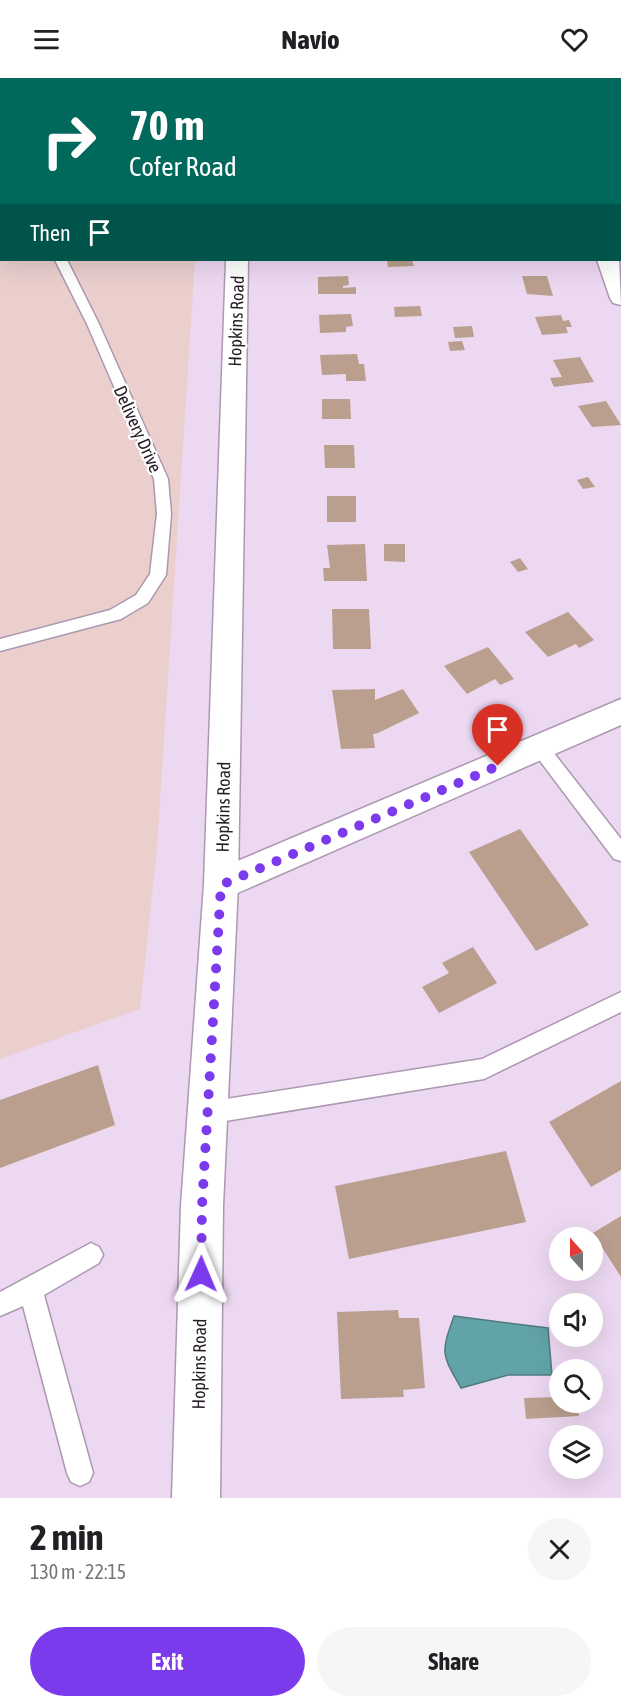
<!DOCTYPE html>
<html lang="en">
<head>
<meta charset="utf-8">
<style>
	:root { --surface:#fff; --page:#f6f6f6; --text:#202124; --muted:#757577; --accent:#7c3aed }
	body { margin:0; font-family:"Asap Condensed",sans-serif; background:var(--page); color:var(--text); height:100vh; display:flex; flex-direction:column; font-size:22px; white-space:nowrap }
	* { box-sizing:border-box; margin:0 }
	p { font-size:20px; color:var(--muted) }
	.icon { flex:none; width:33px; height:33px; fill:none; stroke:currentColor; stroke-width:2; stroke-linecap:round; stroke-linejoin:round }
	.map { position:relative; height:1420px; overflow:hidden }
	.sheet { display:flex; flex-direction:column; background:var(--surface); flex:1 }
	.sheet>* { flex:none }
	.top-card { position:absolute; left:0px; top:0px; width:621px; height:183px; box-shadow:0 6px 24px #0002; background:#00695c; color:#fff; overflow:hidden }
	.needle { width:39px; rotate:339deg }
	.controls { position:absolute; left:549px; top:1149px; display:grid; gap:12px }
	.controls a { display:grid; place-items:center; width:54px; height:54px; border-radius:50%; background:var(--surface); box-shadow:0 6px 24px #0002; font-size:30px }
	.pin { position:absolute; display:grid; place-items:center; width:51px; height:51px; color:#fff; margin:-62px -26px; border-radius:50% 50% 50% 0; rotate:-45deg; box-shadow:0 0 6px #0007 }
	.pin .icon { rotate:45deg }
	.me { position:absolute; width:66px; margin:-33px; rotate:1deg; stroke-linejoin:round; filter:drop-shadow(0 0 4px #0008) }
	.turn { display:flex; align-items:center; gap:21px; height:126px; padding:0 30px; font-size:27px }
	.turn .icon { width:78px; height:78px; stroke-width:2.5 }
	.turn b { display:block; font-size:42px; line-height:51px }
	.then { display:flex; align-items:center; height:57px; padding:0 30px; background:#0003; gap:12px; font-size:22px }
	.round { display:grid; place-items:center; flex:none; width:63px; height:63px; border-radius:32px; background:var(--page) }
	.overview { display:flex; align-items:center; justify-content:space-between; height:102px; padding:0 30px }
	h1 { font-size:36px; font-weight:700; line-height:45px }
	.action { display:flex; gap:12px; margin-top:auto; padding:12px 30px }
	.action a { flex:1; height:69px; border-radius:36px; background:var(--accent); color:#fff; font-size:24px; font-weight:700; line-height:69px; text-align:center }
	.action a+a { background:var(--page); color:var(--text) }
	header { display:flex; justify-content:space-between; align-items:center; height:78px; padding:0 30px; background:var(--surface); font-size:27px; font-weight:700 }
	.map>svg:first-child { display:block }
</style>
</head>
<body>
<header><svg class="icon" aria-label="menu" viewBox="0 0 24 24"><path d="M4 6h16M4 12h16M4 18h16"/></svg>Navio<svg class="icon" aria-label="heart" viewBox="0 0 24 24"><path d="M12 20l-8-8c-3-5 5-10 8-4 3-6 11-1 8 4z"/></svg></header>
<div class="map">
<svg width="621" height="1420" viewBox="0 0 621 1420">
	<rect width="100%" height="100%" fill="#edd8f1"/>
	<!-- medical -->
	<path fill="#eacfcd" d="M 0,0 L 206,0 L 2,2 L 2,182 L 195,182 L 157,770 L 140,931 L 0,981 Z"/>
	<!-- water -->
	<path fill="#61a3a6" stroke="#4f7b80" stroke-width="1.5" d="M 454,1238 L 548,1250 L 552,1297 L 508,1297 L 461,1310 C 442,1276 440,1277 454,1238 Z"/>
	<!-- building -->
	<path fill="#ba9f8e" d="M 387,182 L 412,182 L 414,188 L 388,189 Z
		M 348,198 L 349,207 L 343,208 L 343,210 L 356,209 L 356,216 L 318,216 L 318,199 Z
		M 522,198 L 547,198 L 553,218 L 527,216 Z
		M 420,228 L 422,238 L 395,239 L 394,229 Z
		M 351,236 L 353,248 L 346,249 L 346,254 L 320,255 L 319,237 Z
		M 561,237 L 563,243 L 569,242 L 572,249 L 566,249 L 568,255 L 542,257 L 535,239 Z
		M 472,248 L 474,259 L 455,260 L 453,249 Z
		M 462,263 L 465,272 L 450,273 L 448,264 Z
		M 357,276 L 359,286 L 364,286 L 366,303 L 346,303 L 346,296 L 322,297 L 320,277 Z
		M 580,279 L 594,304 L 554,309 L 550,300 L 562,299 L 553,282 Z
		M 322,321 L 350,321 L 351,341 L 322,341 Z
		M 606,323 L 621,347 L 592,349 L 578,328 Z
		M 324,367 L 354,367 L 355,390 L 325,390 Z
		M 588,399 L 595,409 L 583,411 L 577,402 Z
		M 327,418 L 356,418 L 356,444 L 327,444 Z
		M 365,466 L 367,503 L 324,503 L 323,490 L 330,490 L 327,467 Z
		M 384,466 L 405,466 L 405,484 L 384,483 Z
		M 520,480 L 528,491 L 518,494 L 510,484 Z
		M 332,531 L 369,531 L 371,571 L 333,571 Z
		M 568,534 L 594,562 L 579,570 L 576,566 L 548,579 L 525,554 Z
		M 488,569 L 514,601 L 500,607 L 495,601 L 467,616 L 444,588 Z
		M 375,611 L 375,622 L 403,611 L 419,635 L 378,655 L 373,656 L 375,670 L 341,671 L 332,612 Z
		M 520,751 L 589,847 L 536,873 L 469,774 Z
		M 473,869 L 497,905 L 439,935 L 422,909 L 449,895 L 442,885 Z
		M 98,987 L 115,1047 L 0,1090 L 0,1022 Z
		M 621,1003 L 621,1092 L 591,1109 L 549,1044 Z
		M 506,1073 L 526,1144 L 349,1181 L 335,1108 Z
		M 621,1138 L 621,1199 L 593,1155 Z
		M 398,1232 L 399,1240 L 419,1240 L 425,1310 L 403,1312 L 404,1319 L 341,1321 L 337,1234 Z
		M 560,1319 L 560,1324 L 576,1324 L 579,1338 L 526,1341 L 524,1320 Z"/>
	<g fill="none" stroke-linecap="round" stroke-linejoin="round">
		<!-- service casing -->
		<g stroke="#ac98b0" stroke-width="3">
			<path id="service" d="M 43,0 L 53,0 L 42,2 Z
				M 55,182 L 67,182 L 99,246 L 168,401 L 171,436 L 166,497 L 148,525 L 121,541 L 0,573 L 0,561 L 110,532 L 136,517 L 150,496 L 157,436 L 154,401 L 87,246 Z
				M 540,663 L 546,665 L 621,761 L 621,783 L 614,781 L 534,675 L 531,670 L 534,665 Z
				M 621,914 L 621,934 L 484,1001 L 207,1046 L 199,1043 L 196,1035 L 199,1027 L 207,1024 L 482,981 Z
				M 91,1165 L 99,1169 L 103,1177 L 99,1185 L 44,1217 L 93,1395 L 89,1404 L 80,1408 L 71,1404 L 67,1395 L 23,1228 L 0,1238 L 0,1214 Z"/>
		</g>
		<!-- minor casing -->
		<g stroke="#ac98b0" stroke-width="3">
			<path id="minor" d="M 580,0 L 600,0 L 579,2 Z
				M 0,87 L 2,87 L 2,99 L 0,99 Z
				M 620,132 L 621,132 L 621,144 L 620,144 Z
				M 597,182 L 619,182 L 621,227 L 613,225 L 610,220 Z"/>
		</g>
		<!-- tertiary casing -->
		<g stroke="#ac98b0" stroke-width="3">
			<path id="tertiary" d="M 621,621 L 621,647 L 233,817 L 221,821 L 209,817 L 204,806 L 209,795 Z"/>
		</g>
		<!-- secondary casing -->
		<g stroke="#ac98b0" stroke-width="3">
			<path id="secondary" d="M 238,0 L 256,0 L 256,2 L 238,2 Z
				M 226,182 L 248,182 L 238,806 L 223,1128 L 220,1420 L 172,1420 L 181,1128 L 204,806 Z"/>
		</g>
		<!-- service -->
		<use href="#service" fill="#fff" fill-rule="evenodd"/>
		<!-- minor -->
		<use href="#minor" fill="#fff" fill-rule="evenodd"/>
		<!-- tertiary -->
		<use href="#tertiary" fill="#fff" fill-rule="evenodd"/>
		<!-- secondary -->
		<use href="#secondary" fill="#fff" fill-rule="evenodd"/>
	</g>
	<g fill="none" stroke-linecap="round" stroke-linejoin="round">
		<!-- route -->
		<path stroke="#7c3aed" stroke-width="10" stroke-dasharray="0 18" d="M 201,1196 L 202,1128 L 221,807 L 498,688"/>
	</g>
	<g text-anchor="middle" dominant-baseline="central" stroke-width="4.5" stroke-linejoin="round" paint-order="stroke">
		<!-- street labels -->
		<g font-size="18" fill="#261e27" stroke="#fff">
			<text transform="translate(236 243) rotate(-88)">Hopkins Road</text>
			<text transform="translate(138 351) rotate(66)">Delivery Drive</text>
			<text transform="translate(223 729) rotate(-89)">Hopkins Road</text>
			<text transform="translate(199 1286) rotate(-89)">Hopkins Road</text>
		</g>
	</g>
</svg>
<div class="controls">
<a><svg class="needle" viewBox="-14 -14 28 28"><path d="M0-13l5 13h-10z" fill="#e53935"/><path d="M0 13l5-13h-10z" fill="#757577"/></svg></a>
<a><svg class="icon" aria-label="sound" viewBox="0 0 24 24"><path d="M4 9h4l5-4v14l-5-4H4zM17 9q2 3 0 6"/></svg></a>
<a><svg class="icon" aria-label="search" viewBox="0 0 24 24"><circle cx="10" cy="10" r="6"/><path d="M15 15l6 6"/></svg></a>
<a><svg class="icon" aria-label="layers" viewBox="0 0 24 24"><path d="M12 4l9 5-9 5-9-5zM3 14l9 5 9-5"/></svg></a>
</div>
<div class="pin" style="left:498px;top:688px;background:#d93025"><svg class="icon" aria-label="arrive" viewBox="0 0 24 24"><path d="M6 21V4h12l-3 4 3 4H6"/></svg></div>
<svg class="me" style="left:201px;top:1196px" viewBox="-20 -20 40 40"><path d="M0-17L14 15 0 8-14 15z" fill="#7c3aed" stroke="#fff" stroke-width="4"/></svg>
<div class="top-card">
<div class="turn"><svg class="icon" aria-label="right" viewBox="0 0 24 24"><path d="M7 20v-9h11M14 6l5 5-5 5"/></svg><div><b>70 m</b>Cofer Road</div></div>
<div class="then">Then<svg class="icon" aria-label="arrive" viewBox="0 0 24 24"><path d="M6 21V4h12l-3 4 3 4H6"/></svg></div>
</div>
</div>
<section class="sheet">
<div class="overview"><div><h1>2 min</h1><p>130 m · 22:15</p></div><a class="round"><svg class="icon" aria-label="close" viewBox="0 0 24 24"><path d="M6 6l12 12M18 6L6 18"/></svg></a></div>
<div class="action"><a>Exit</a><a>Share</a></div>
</section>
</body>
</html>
